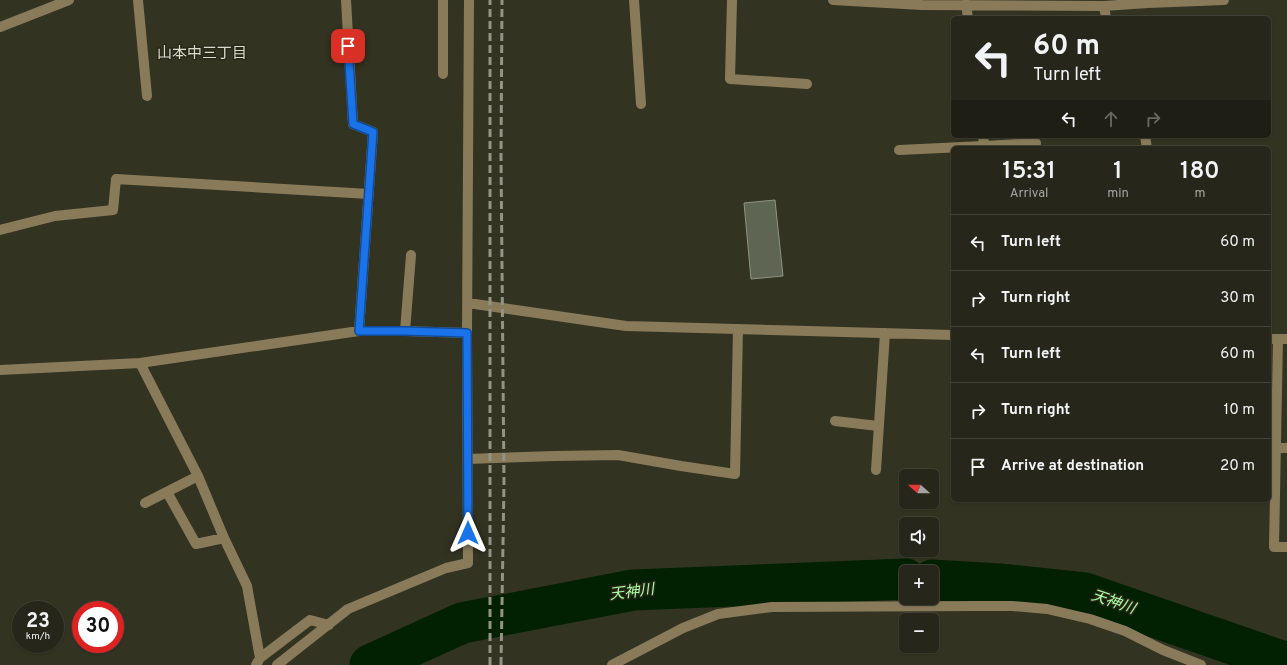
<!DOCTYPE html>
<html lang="en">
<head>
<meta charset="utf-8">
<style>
	:root { --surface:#26261a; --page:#323227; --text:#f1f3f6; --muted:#a4a5a2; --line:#424339 }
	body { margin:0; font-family:Overpass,"Noto Sans JP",sans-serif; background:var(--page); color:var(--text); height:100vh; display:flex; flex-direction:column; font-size:15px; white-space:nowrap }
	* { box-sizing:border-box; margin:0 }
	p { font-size:13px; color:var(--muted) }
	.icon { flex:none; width:22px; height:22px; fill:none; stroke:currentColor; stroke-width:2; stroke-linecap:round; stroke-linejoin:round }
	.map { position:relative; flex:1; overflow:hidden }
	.details { position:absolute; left:951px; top:146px; width:320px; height:356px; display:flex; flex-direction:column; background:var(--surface); border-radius:6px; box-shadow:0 1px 3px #0004,0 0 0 1px var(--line) }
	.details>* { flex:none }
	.hud { position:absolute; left:951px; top:16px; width:320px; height:122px; border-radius:6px; box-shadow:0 1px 3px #0004,0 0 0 1px var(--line); background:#26261a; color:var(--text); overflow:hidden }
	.needle { width:26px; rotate:291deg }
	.fabs { position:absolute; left:899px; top:469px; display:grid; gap:8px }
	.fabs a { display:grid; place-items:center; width:40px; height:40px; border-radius:6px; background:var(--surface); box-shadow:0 1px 3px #0004,0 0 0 1px var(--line); font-size:20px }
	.speed { position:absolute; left:12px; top:601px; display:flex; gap:8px; font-size:20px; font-weight:700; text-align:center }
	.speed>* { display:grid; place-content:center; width:52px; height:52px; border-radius:50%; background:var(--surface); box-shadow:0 1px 3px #0004,0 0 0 1px var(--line); line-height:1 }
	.speed small { font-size:10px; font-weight:400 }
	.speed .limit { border:6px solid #d22; background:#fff; color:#111 }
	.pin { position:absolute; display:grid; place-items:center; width:34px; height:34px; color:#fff; margin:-17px; border-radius:8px; box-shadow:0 2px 6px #0006 }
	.me { position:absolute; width:44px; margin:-22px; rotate:0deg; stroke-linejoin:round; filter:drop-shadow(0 0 3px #0008) }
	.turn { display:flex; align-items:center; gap:14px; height:84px; padding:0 16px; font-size:18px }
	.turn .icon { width:52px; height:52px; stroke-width:2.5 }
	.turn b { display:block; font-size:28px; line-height:34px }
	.lanes { display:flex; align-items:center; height:38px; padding:0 16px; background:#0003; justify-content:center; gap:20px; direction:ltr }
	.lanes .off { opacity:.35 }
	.eta { display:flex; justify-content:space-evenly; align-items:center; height:68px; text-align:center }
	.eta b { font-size:24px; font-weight:600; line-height:28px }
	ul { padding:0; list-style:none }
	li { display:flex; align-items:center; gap:12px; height:56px; padding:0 16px; border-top:1px solid var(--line) }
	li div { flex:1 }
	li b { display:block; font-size:15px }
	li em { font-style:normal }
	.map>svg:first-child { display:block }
</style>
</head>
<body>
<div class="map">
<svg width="1287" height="665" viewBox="0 0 1287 665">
	<rect width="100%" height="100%" fill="#332"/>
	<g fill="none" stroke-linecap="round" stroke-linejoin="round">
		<!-- river -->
		<path stroke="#022102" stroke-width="41" d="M 932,580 L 1000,584 L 1085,593 L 1287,663
			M 370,665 L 462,623 L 633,590 L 906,579"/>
	</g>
	<!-- building -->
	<path fill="#5e6553" stroke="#8e9582" d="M 775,200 L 783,276 L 751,279 L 744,203 Z"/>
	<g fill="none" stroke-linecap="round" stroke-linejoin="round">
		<!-- minor -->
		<path stroke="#897b5a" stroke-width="10" d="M 138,0 L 147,96
			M 346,0 L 353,124 L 373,132 L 359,331 L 405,331 L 467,333
			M 634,0 L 641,104
			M 732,0 L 730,79 L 807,84
			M 833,0 L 922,5 L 1104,6
			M 966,4 L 968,18
			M 1106,18 L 1104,6 L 1148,3 L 1224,0
			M 0,27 L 69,0
			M 443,74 L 443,0
			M 983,136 L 984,146 L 1036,143
			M 1145,136 L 1147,148
			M 899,150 L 984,146
			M 0,230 L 55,216 L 113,210 L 116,179 L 369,194
			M 468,303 L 626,326 L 953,335
			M 405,331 L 411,255
			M 1269,339 L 1287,339
			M 1278,339 L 1274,547 L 1287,547
			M 140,363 L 198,476 L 224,538 L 247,586 L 260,658
			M 0,370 L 140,363 L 359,331
			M 835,421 L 878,426
			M 1269,448 L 1287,448
			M 468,459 L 555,456 L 618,455 L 681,466 L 735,474 L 738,329
			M 876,470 L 885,333
			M 167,492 L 196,544 L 224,538
			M 145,503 L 198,476
			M 256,665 L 260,658 L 310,620 L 329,625
			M 277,665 L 348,609 L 446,568 L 468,563 L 467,333 L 469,0
			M 612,665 L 683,628 L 718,614 L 772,607 L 977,606 L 1012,606 L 1047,609 L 1090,619 L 1125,631 L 1163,650 L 1201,665"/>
		<!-- rail -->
		<path stroke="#939386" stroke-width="3" stroke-dasharray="8 4" stroke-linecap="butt" d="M 490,665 L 490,0
			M 501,665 L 504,483 L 501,157 L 502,0"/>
	</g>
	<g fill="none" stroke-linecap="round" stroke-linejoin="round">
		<!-- route casing -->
		<g stroke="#114b97" stroke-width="10">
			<path id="route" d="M 348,46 L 353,124 L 373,132 L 359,331 L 405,331 L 467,333 L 468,533"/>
		</g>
		<!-- route -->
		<use href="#route" stroke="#1a73e8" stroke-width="7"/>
	</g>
	<g text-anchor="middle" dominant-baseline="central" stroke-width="3" stroke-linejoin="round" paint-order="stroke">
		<!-- neighbourhood labels -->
		<g font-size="15" fill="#dbdad0" stroke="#292918">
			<text x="202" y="54">山本中三丁目</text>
		</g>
		<!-- water labels -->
		<g font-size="15" font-style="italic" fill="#aafda5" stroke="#292918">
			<text transform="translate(632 593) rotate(-7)">天神川</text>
			<text transform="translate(1113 603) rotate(19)">天神川</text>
		</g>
	</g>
</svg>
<div class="fabs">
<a><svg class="needle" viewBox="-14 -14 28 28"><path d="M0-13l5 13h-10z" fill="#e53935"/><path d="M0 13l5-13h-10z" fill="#a4a5a2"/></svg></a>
<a><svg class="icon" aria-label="sound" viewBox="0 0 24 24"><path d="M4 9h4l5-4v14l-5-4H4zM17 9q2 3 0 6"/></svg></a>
<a>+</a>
<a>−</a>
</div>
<div class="speed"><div>23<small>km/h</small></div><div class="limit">30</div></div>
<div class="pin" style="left:348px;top:46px;background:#d93025"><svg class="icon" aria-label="arrive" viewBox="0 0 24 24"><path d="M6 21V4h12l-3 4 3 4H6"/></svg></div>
<svg class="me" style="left:468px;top:533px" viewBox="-20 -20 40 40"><path d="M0-17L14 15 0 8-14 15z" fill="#1a73e8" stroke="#fff" stroke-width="4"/></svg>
<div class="hud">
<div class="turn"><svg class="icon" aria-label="left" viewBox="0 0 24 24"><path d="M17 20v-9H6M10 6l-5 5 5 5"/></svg><div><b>60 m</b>Turn left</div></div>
<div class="lanes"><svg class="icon" aria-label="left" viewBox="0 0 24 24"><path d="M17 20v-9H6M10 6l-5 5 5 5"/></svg><svg class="icon off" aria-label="ahead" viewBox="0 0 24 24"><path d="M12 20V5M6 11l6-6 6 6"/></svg><svg class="icon off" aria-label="right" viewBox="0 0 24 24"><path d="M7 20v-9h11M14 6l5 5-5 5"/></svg></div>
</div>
<section class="details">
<div class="eta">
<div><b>15:31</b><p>Arrival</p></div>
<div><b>1</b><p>min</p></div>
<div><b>180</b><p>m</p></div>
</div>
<ul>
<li><svg class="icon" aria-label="left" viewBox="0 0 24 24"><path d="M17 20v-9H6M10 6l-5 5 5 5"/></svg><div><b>Turn left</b></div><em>60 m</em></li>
<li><svg class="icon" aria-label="right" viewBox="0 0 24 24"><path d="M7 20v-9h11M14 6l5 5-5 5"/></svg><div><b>Turn right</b></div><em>30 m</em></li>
<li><svg class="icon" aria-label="left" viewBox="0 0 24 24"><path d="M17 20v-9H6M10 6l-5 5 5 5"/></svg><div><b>Turn left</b></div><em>60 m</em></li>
<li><svg class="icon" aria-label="right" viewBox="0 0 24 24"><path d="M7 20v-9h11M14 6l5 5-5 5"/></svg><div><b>Turn right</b></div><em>10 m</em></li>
<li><svg class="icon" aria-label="arrive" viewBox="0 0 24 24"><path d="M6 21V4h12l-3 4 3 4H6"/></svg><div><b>Arrive at destination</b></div><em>20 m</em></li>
</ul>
</section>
</div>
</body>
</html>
